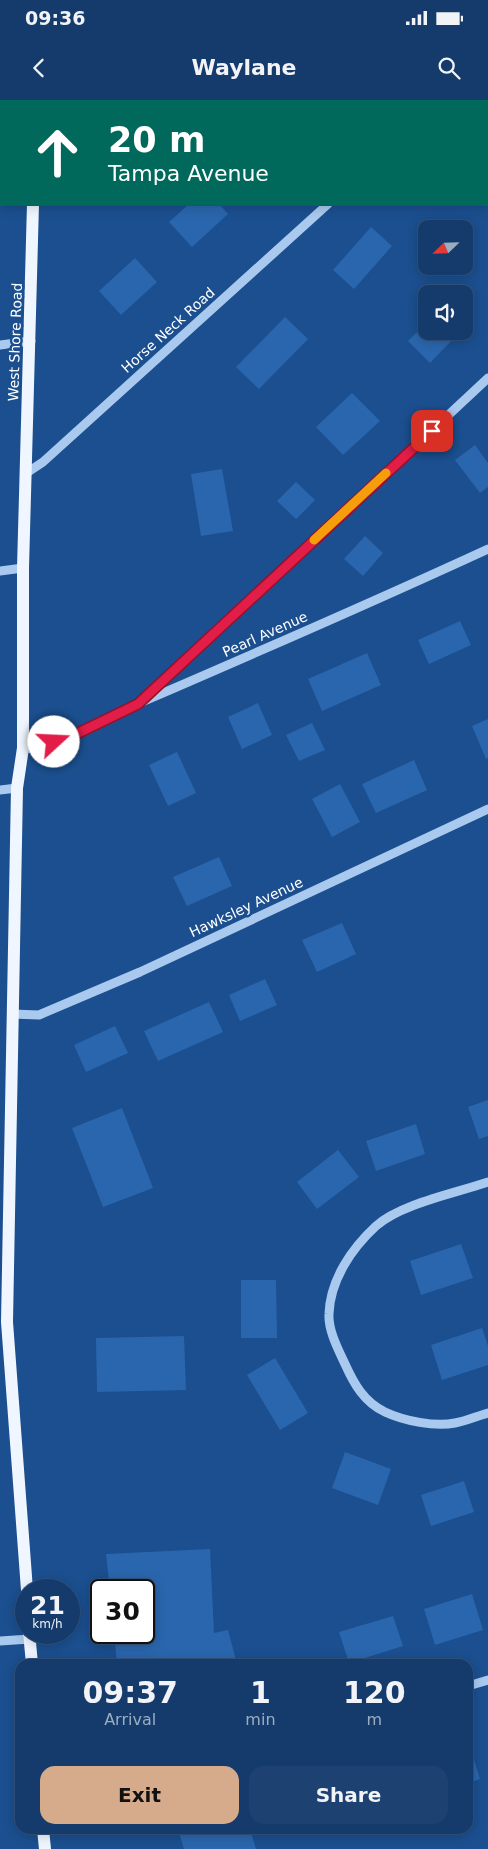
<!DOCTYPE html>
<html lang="en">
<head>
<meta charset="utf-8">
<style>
	:root { --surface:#143b6b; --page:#1d4271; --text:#f1f3f6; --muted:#9dadc1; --line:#33557e; --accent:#d6ab8b }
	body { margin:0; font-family:"DejaVu Sans",sans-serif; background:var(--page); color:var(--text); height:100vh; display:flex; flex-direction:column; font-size:19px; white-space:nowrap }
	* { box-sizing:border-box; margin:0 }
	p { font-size:16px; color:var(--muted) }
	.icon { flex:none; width:28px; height:28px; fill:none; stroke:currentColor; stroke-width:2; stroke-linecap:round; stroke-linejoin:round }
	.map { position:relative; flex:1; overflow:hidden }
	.sheet { position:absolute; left:15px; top:1559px; width:458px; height:175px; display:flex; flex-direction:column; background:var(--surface); border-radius:15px; box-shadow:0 2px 12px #0003,0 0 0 1px var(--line) }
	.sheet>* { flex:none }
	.guide { position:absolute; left:0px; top:0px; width:489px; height:105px; box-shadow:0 2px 12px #0003,0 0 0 1px var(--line); background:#00695c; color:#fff; overflow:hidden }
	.needle { width:32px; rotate:247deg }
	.buttons { position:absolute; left:418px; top:120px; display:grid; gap:10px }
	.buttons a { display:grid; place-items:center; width:55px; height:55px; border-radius:10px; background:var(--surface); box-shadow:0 2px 12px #0003,0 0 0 1px var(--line); font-size:25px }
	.speed { position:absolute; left:15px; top:1479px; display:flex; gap:10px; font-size:25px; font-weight:700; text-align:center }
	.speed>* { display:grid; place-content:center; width:65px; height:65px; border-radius:50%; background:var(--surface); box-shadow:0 2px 12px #0003,0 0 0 1px var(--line); line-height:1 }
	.speed small { font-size:12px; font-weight:400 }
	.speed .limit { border:2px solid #111; border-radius:8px; background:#fff; color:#111 }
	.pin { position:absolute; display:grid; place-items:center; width:42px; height:42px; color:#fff; margin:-21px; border-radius:10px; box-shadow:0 2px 8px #0006 }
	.me { position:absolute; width:55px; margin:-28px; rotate:70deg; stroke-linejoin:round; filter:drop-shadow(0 0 4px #0008) }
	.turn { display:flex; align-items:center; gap:18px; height:105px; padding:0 25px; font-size:22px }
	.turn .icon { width:65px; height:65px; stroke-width:2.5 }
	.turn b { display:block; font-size:35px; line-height:42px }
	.eta { display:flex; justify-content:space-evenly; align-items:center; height:85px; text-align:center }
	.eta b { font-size:30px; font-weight:800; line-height:35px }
	.action { display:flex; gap:10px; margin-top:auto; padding:10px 25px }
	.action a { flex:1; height:58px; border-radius:15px; background:var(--accent); color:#111; font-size:20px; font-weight:800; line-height:58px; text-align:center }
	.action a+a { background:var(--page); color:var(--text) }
	.status { display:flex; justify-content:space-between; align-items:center; height:35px; padding:0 25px; background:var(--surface); direction:ltr }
	.status svg { height:14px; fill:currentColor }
	header { display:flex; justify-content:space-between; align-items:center; height:65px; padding:0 25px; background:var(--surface); font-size:22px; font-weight:800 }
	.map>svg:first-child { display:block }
</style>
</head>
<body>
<div class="status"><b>09:36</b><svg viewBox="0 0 49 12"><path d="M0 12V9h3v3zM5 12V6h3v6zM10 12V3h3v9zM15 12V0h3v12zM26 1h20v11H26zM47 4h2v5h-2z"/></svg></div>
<header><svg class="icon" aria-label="back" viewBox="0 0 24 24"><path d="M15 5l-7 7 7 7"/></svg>Waylane<svg class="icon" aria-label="search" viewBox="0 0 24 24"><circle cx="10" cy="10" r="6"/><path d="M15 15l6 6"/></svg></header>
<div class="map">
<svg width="488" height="1749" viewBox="0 0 488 1749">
	<rect width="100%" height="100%" fill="#1b4f8f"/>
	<!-- building -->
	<path fill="#2a66ad" d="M 189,104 L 219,104 L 228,114 L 192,147 L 169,122 Z
		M 371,127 L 392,146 L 354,189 L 333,170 Z
		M 135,158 L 157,182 L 121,215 L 99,191 Z
		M 285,217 L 308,239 L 259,289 L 236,267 Z
		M 426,223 L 426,231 L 449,231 L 455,237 L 430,263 L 408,241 Z
		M 352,293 L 380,321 L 343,355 L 316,327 Z
		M 475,345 L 488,363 L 488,387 L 480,393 L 455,360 Z
		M 222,369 L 233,431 L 201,436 L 191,374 Z
		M 296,382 L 315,400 L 296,419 L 277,401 Z
		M 365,436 L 383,453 L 363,476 L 344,459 Z
		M 460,521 L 471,545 L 429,564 L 418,540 Z
		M 367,553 L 381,585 L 322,611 L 308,579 Z
		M 258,603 L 272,635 L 242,649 L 228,617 Z
		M 488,619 L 488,658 L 486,659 L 472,626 Z
		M 312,623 L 325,650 L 299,661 L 286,635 Z
		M 177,652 L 196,693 L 168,706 L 149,665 Z
		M 414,660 L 427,690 L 376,713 L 362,684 Z
		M 340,684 L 360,722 L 332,737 L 312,699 Z
		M 219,757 L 232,786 L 187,806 L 173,777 Z
		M 342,823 L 356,854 L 317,872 L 302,840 Z
		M 265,879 L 277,905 L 240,921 L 229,895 Z
		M 209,902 L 223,932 L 158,961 L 144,931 Z
		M 115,926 L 128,953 L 86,972 L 74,945 Z
		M 488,1000 L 488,1036 L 479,1039 L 468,1007 Z
		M 122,1008 L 153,1088 L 103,1107 L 72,1028 Z
		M 416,1024 L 425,1054 L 376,1071 L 366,1041 Z
		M 338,1050 L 359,1077 L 317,1109 L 297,1082 Z
		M 461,1144 L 473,1178 L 421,1195 L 410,1161 Z
		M 241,1180 L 276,1180 L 277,1238 L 241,1238 Z
		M 482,1228 L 488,1246 L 488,1265 L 442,1280 L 431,1245 Z
		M 184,1236 L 186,1290 L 97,1292 L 96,1238 Z
		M 275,1258 L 308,1313 L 280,1330 L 247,1275 Z
		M 345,1352 L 391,1369 L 378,1405 L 332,1388 Z
		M 464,1381 L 474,1412 L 431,1426 L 421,1395 Z
		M 210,1449 L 214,1533 L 228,1530 L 237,1564 L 117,1564 L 114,1532 L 144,1532 L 144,1490 L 110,1490 L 106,1454 Z
		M 472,1494 L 483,1530 L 435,1545 L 424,1509 Z
		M 393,1516 L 403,1546 L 349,1563 L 339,1532 Z
		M 471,1650 L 480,1679 L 468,1683 L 468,1651 Z
		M 178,1729 L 250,1729 L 256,1749 L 184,1749 Z"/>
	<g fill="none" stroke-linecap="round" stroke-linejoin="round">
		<!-- minor -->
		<path stroke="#a9c9ee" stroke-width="9" d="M 101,1 L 102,0
			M 442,1 L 443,0
			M 0,5 L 1,5
			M 0,245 L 31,241
			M 25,374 L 43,362 L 328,104
			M 0,471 L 23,468
			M 144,599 L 488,278
			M 23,648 C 54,653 113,615 142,602 C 258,552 373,502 488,449
			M 0,690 L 17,688
			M 12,914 L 39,915 L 140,872 L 488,709
			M 488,1082 C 456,1093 400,1104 376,1126 C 352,1148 330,1180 329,1214 C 328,1230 338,1249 345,1264 C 354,1284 364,1302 385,1312 C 404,1321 435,1327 455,1323 C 466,1321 477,1316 488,1313
			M 0,1541 L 30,1539
			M 468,1586 L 488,1580"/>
		<!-- major -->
		<path stroke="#f0f6ff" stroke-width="12" d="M 35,1 L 35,0
			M 27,1490 L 7,1222 L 17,688 L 23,648 L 23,468 L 33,104
			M 29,1532 L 32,1564
			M 43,1729 L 45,1749"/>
	</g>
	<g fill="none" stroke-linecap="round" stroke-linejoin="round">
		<!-- route casing -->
		<g stroke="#92132f" stroke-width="12">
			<path id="route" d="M 54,642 L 70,637 L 138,604 L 432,331"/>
		</g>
		<!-- route -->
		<use href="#route" stroke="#e11d48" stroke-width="9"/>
		<!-- slow -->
		<path stroke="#f59e0b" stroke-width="9" d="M 314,440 L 386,373"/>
	</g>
	<g text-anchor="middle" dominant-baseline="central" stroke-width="5" stroke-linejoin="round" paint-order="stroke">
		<!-- street labels -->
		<g font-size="14" fill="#fff" stroke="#1b4f8f">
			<text transform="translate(168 230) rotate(-42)">Horse Neck Road</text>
			<text transform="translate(15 242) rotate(-88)">West Shore Road</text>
			<text transform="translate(265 534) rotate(-24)">Pearl Avenue</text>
			<text transform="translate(246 807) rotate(-25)">Hawksley Avenue</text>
		</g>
	</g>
</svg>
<div class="buttons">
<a><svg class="needle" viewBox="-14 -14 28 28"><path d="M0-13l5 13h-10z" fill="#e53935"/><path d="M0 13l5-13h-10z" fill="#9dadc1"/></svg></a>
<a><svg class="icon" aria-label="sound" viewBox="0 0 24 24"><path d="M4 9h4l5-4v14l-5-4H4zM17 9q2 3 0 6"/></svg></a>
</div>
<div class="speed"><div>21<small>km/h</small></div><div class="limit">30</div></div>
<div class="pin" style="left:432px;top:331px;background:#d93025"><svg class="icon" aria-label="arrive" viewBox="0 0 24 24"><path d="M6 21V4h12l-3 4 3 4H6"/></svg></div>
<svg class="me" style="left:54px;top:642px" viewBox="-20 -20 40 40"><circle r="19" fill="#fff"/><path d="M0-13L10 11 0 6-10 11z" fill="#e11d48"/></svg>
<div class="guide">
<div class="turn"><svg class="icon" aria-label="ahead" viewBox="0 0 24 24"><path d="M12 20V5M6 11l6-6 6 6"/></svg><div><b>20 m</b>Tampa Avenue</div></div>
</div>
<section class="sheet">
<div class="eta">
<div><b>09:37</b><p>Arrival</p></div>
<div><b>1</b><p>min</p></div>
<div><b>120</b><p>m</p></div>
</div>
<div class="action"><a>Exit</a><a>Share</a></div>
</section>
</div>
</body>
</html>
